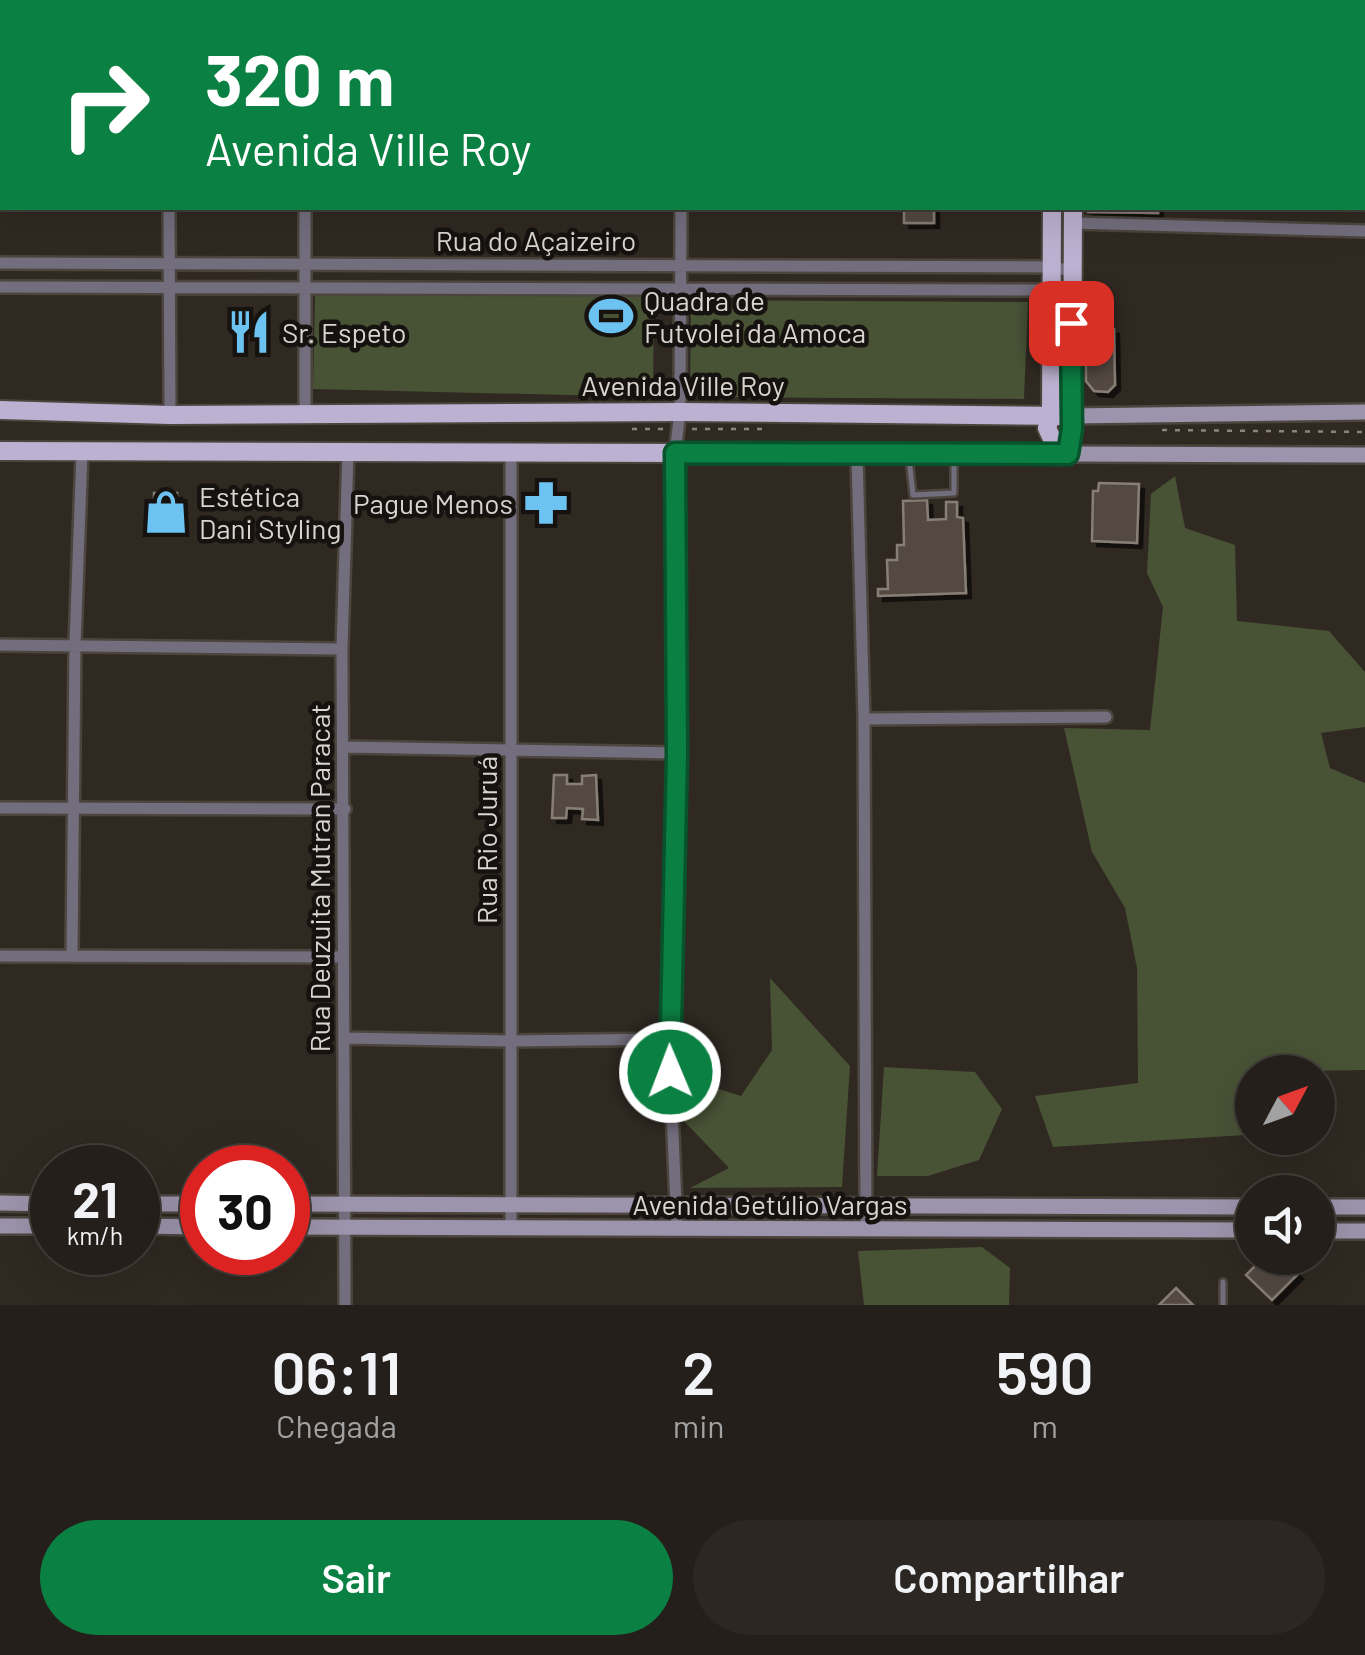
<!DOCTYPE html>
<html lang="pt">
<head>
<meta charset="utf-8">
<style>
	:root { --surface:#241f1a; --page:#2c2723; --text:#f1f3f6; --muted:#a3a2a2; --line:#413d39; --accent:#0b8043 }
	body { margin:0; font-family:Barlow,sans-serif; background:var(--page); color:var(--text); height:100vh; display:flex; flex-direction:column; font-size:38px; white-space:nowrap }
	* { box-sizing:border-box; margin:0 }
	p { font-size:32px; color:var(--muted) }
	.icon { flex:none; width:55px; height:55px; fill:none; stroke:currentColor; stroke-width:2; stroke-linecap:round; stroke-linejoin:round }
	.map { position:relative; height:1305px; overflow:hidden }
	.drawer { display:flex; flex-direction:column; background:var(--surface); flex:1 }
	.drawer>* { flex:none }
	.banner { position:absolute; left:0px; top:0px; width:1365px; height:210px; box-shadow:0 10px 40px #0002,0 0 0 2px var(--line); background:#0b8043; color:#fff; overflow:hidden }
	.needle { width:65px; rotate:49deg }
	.buttons { position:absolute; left:1235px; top:1055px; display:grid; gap:20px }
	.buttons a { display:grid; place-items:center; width:100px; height:100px; border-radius:50%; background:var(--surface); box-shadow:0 10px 40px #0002,0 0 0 2px var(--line); font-size:50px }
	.speed { position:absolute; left:30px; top:1145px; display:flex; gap:20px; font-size:50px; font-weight:700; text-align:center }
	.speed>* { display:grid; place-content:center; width:130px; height:130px; border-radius:50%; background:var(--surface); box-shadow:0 10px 40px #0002,0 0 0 2px var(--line); line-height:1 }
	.speed small { font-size:25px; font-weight:400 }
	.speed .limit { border:15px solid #d22; background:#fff; color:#111 }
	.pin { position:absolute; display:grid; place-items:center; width:85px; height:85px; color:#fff; margin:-42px; border-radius:20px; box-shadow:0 5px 15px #0006 }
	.me { position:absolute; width:110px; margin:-55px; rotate:359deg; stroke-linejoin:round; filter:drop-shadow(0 0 8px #0008) }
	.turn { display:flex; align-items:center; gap:35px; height:210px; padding:0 40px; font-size:45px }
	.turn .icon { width:130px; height:130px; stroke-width:2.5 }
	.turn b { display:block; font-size:70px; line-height:85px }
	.eta { display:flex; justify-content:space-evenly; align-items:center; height:170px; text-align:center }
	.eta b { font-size:60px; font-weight:600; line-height:70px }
	.action { display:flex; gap:20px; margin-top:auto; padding:20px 40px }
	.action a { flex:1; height:115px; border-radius:60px; background:var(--accent); color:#fff; font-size:40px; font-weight:600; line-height:115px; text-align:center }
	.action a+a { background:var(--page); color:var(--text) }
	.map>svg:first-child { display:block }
</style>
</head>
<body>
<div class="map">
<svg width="1365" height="1305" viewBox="0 0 1365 1305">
	<defs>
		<filter id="shadow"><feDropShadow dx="5" dy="5" stdDeviation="0" flood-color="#0009"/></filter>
	</defs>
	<rect width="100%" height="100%" fill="#302922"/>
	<!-- green -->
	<path fill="#485235" d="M 654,293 L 653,397 L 313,389 L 315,295 Z
		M 691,300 L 1028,302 L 1024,399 L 690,397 Z
		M 1175,476 L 1185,528 L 1235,545 L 1237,621 L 1329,631 L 1365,672 L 1365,727 L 1321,733 L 1330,768 L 1365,783 L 1365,1070 L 1252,1072 L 1245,1135 L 1053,1147 L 1035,1096 L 1138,1083 L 1137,968 L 1125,908 L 1092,852 L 1064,728 L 1150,730 L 1163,607 L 1147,573 L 1151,494 Z
		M 770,978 L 850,1066 L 842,1187 L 690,1188 L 729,1168 L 682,1119 L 687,1069 L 713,1087 L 741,1096 L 772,1050 Z
		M 884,1067 L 975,1072 L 1002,1109 L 979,1160 L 928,1176 L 877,1176 Z
		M 982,1247 L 1010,1268 L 1009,1305 L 864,1305 L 858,1251 Z"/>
	<!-- building -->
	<path fill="#524a42" stroke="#877e75" stroke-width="2.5" filter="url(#shadow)" d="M 904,208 L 934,208 L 934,223 L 904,223 Z
		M 1087,208 L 1158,208 L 1158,213 L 1088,212 Z
		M 1086,328 L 1114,329 L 1115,385 L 1108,392 L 1094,391 L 1086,381 Z
		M 1099,483 L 1139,484 L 1137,543 L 1092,541 L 1093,491 L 1098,491 Z
		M 154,493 L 177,493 L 177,530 L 154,530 Z
		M 927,500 L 928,520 L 946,519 L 946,502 L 957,502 L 957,517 L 963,518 L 966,593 L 878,596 L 878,589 L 888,589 L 887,560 L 897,560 L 897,545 L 904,545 L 903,501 Z
		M 554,775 L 567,775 L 567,784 L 582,784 L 582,776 L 596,775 L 598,820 L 582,819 L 583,809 L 567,808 L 566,818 L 552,818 Z
		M 1263,1258 L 1281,1258 L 1298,1274 L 1272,1300 L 1246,1275 Z
		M 1176,1288 L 1193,1305 L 1159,1305 Z"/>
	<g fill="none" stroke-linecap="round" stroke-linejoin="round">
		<!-- lane casing -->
		<g stroke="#4b453e" stroke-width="10">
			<path id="lane" d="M 909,458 L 913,495 L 954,493 L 954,458
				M 1223,1305 L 1223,1282"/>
		</g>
		<!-- street casing -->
		<g stroke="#4b453e" stroke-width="16">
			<path id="street" d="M 166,0 L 166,2
				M 303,0 L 303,2
				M 682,2 L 682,0
				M 1362,41 L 1365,41
				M 0,103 L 2,103
				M 169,208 L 170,415
				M 305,208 L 305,414
				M 1074,223 L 1365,231
				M 0,263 L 1052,267 L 1072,271
				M 0,287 L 1056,290
				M 511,453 L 511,1227
				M 857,456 L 864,719 L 866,1229
				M 0,645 L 342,649
				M 864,719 L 1106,717
				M 345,747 L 677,753
				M 0,808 L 345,809
				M 0,956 L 343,957
				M 72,956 L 75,644 L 82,452
				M 346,1038 L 510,1041 L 669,1039
				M 677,1230 L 669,1039 L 677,753 L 675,453 L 680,412 L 681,208
				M 345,1305 L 342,649 L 348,451"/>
		</g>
		<!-- secondary casing -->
		<g stroke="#4b453e" stroke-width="20">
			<path id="secondary" d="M 1072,416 L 1365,412
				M 1069,454 L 1365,455
				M 0,1203 L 52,1204
				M 138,1204 L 202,1204
				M 288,1204 L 1252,1207
				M 1318,1207 L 1365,1207
				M 0,1226 L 52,1226
				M 138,1226 L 202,1227
				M 288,1227 L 1252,1230
				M 1318,1231 L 1365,1231"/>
		</g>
		<!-- primary casing -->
		<g stroke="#4b453e" stroke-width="22">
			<path id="primary" d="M 1073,0 L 1073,2
				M 1052,2 L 1052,0
				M 1052,208 L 1051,415 L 1047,428 L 1059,454
				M 0,410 L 170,415 L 680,412 L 1072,416
				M 0,451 L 1069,454 L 1072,429 L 1073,208"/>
		</g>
		<!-- path -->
		<path stroke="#8a847e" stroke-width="2.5" stroke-dasharray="5 8" stroke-linecap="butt" d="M 632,429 L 664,429
			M 692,429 L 769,429
			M 1162,430 L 1365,432"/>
		<!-- lane -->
		<use href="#lane" stroke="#736e7d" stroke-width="5"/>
		<!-- street -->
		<use href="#street" stroke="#736e7d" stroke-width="11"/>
		<!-- secondary -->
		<use href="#secondary" stroke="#9c94ac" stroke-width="15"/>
		<!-- primary -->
		<use href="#primary" stroke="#bcb1d0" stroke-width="18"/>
	</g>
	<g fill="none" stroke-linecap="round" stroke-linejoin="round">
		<!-- route casing -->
		<g stroke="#07532c" stroke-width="25">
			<path id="route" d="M 670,1072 L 677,754 L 675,453 L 1068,454 L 1072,429 L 1071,323"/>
		</g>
		<!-- route -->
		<use href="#route" stroke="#0b8043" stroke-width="18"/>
	</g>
	<!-- icons -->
	<defs>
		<g id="stadium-bare" transform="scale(3.45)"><path d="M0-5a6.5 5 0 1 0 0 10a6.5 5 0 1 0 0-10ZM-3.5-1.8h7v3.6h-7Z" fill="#6cc3f2" stroke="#16120f" stroke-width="2.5" paint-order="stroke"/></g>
		<g id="restaurant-bare" transform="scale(3.45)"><path d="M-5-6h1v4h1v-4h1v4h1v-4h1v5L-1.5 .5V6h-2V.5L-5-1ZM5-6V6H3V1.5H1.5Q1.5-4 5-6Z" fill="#6cc3f2" stroke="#16120f" stroke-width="2.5" paint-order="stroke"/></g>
		<g id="pharmacy-bare" transform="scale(3.45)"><path d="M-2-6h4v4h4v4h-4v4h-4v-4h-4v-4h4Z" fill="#6cc3f2" stroke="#16120f" stroke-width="2.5" paint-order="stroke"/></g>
		<g id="shop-bare" transform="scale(3.45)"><path d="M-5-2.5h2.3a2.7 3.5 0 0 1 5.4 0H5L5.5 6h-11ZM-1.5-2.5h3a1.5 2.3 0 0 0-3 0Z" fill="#6cc3f2" stroke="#16120f" stroke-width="2.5" paint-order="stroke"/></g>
	</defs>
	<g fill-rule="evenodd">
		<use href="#stadium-bare" x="611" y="316"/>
		<use href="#restaurant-bare" x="249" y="332"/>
		<use href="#pharmacy-bare" x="546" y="503"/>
		<use href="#shop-bare" x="166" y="512"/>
	</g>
	<g text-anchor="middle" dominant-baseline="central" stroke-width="9" stroke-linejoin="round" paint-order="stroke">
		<!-- street labels -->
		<g font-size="28" fill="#dad5d0" stroke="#16120f">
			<text x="536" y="240">Rua do Açaizeiro</text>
			<text x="683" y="385">Avenida Ville Roy</text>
			<text transform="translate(486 840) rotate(-90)">Rua Rio Juruá</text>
			<text transform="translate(319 878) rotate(-90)">Rua Deuzuita Mutran Paracat</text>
			<text x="770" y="1204">Avenida Getúlio Vargas</text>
		</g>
		<!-- poi labels -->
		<g font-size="28" fill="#dad5d0" stroke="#16120f" text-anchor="start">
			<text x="644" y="300">Quadra de<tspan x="644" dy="32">Futvolei da Amoca</tspan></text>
			<text x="282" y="332">Sr. Espeto</text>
			<text x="199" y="496">Estética<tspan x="199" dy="32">Dani Styling</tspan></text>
			<text x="513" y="503" text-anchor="end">Pague Menos</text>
		</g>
	</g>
</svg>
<div class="buttons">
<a><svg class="needle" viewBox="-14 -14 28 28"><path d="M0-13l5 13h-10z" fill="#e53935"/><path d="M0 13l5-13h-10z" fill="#a3a2a2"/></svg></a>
<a><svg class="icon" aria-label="sound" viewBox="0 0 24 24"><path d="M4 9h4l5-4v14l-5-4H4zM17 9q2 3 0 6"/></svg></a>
</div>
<div class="speed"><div>21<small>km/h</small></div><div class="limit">30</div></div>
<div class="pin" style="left:1071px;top:323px;background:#d93025"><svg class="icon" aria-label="arrive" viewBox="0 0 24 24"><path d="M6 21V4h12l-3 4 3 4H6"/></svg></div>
<svg class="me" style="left:670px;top:1072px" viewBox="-20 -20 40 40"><circle r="17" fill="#0b8043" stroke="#fff" stroke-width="3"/><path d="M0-11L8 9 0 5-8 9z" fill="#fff"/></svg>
<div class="banner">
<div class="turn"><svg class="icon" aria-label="right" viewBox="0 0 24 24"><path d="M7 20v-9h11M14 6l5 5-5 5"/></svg><div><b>320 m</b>Avenida Ville Roy</div></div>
</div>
</div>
<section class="drawer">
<div class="eta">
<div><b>06:11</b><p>Chegada</p></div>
<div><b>2</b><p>min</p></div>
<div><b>590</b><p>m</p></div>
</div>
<div class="action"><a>Sair</a><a>Compartilhar</a></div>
</section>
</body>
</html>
